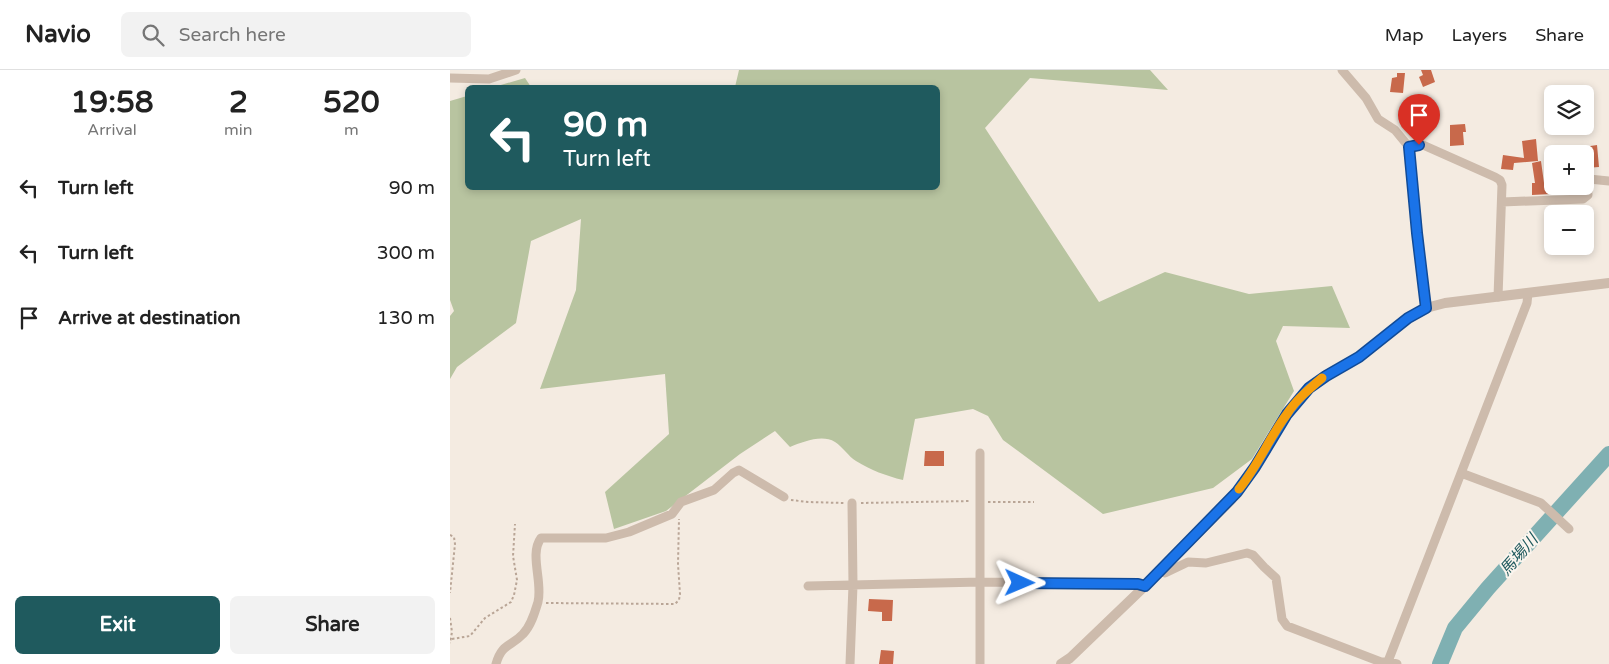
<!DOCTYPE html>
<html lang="en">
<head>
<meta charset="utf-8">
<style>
	:root { --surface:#fff; --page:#f2f2f2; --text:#222; --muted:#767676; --line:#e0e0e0; --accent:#1f5a5e }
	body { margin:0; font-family:"Varela Round","Noto Sans JP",sans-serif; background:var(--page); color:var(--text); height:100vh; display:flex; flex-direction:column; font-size:19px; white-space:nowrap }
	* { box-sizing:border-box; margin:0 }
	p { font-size:16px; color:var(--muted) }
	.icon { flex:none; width:28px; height:28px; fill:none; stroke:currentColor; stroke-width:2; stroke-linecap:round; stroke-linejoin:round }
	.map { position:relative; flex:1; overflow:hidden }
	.sheet { display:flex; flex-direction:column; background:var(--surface); width:450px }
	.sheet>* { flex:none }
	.top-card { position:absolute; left:15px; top:15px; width:475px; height:105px; border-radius:8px; box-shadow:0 2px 8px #0003; background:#1f5a5e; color:#fff; overflow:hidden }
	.buttons { position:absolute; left:1094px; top:15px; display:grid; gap:10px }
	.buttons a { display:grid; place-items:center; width:50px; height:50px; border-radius:8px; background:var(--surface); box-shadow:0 2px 8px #0003; font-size:25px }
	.pin { position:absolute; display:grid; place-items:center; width:42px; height:42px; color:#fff; margin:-51px -21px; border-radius:50% 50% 50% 0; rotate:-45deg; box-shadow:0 0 5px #0007 }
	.pin .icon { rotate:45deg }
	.me { position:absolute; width:55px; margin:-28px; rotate:91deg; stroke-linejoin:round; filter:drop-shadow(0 0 4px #0008) }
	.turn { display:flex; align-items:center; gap:18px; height:105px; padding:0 15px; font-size:22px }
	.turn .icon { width:65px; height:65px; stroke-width:2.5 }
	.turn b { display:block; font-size:35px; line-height:42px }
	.eta { display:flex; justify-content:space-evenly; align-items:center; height:85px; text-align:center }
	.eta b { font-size:30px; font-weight:700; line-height:35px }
	.action { display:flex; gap:10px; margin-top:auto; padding:10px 15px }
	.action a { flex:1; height:58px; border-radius:8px; background:var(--accent); color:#fff; font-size:20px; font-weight:700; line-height:58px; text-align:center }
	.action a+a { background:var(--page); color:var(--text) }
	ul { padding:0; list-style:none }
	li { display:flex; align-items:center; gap:15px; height:65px; padding:0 15px }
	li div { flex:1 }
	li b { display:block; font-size:19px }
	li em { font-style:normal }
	header { display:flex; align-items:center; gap:30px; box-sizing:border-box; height:70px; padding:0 25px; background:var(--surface); border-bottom:1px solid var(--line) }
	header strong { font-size:24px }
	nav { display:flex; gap:28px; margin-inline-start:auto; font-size:18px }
	.search { width:350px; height:45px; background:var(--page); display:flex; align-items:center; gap:12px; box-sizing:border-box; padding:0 18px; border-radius:8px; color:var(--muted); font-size:19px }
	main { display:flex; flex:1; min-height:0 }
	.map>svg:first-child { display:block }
</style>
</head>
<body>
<header>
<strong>Navio</strong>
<div class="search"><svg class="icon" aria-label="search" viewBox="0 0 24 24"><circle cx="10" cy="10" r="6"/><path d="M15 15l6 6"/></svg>Search here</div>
<nav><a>Map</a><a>Layers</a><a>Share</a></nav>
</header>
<main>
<section class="sheet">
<div class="eta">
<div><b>19:58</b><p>Arrival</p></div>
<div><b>2</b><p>min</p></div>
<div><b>520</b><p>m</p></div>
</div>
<ul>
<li><svg class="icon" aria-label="left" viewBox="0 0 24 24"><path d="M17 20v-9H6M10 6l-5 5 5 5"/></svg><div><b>Turn left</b></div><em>90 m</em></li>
<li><svg class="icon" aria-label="left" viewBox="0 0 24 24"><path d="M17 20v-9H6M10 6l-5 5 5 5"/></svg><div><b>Turn left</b></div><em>300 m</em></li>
<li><svg class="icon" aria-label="arrive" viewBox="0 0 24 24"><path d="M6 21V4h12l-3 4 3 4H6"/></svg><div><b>Arrive at destination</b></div><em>130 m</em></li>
</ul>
<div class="action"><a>Exit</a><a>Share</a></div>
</section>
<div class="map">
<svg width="1159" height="594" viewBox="0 0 1159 594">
	<rect width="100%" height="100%" fill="#f4ebe1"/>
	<!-- green -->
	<path fill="#b8c4a0" d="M 289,0 L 700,0 L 718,20 L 580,8 L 535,58 L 649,232 L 715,202 L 799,224 L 882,216 L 900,258 L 833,256 L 826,271 L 844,321 L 802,389 L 763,418 L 653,444 L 553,370 L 538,346 L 523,339 L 465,349 L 453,410 C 436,406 421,400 406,391 C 398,386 393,377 385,372 C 372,364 353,372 340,377 L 325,361 L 290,384 L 216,441 L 164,459 L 155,422 L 219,364 L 215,304 L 90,319 L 126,220 L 131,149 L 81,171 L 66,253 L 7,297 L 0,309 L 0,246 L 4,241 L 0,230 L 0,31 L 17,26 L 18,118 L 488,118 L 488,18 L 285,17 Z
		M 75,8 L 81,17 L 44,17 Z"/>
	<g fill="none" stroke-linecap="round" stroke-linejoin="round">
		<!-- river -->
		<path stroke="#7fb0b2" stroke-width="16" d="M 990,594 L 1005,558 L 1038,518 L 1159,384"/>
	</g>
	<!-- building -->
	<path fill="#c8694b" d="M 971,0 L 981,0 L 985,12 L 973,17 L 969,7 L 973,5 Z
		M 947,3 L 955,3 L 953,23 L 940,22 L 942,8 L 947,7 Z
		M 1015,54 L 1016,62 L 1013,62 L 1014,75 L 1000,76 L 1000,55 Z
		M 1086,69 L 1088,91 L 1064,93 L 1063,100 L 1051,99 L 1053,85 L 1074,88 L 1072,71 Z
		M 1147,75 L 1149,97 L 1136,98 L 1135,84 L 1120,84 L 1134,77 Z
		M 1091,91 L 1094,113 L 1101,113 L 1101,124 L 1082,125 L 1082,113 L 1085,113 L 1082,93 Z
		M 475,381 L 494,381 L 494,396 L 474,396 Z
		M 419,529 L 443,530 L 442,551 L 432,551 L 432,542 L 418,541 Z
		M 431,580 L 444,581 L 443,594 L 429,594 Z"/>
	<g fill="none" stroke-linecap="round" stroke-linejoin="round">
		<!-- path -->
		<path stroke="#b9a596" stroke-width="2" stroke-dasharray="2.5 2.5" stroke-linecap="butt" d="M 341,430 L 358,432 L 394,433
			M 538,432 L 584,432
			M 411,433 L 521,431
			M 0,465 L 4,467 L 5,474 L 0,523
			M 96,533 L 225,534 L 229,530 L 230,524 L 228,494 L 229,449
			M 0,548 L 2,562 L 0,573
			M 2,569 L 20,566 L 35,548 L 61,532 L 64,525 L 67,510 L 63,486 L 65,454"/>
		<!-- minor -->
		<path stroke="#cdbbac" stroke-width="9" d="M 892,0 L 916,28 L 928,49 L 945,60 L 959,77 L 976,238
			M 0,8 L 39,9 L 66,0
			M 959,77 L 973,75 L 1045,107 L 1050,110 L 1052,115 L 1048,227
			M 1052,132 L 1133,129 L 1138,125 L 1137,111 L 1139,109 L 1159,111
			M 530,383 L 530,594
			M 1011,403 L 1091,433 L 1119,459
			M 708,501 L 715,503 L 738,492 L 756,493 L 797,483 L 803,485 L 814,497 L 826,508 L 832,549 L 837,556 L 931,592 L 938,592 L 947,594
			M 358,516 L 531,512 L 688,514 L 695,516
			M 46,594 C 52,573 61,577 73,564 C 81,556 85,542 88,532 C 93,512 79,484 91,468 L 156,468 L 179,462 L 222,444 L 231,432 L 264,420 L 283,403 L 289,400 L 334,427
			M 400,594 L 403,515 L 402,433
			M 937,594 L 1077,233 L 1078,223"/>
		<!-- tertiary -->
		<path stroke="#cdbbac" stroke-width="10" d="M 611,594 L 620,588 L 695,516 L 781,430 L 805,397 L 837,344 L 859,319 L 876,306 L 909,287 L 958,248 L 976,238 L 995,233 L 1159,213"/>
	</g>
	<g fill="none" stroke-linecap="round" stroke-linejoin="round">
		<!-- route casing -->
		<g stroke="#114b97" stroke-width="12">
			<path id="route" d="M 570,513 L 688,514 L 695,516 L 787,422 L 805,397 L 837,344 L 859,318 L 876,306 L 909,287 L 958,248 L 976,238 L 967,163 L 959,77 L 969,75"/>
		</g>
		<!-- route -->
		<use href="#route" stroke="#1a73e8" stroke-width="9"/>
		<!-- slow -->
		<path stroke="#f59e0b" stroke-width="9" d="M 789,419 C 808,396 819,368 837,344 C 846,330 859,319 872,308"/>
	</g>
	<g text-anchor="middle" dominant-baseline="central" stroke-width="4" stroke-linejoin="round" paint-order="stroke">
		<!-- water labels -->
		<g font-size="16" font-style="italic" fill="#1f5a5e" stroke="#fbf5ee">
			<text transform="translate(1069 485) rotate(-49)">馬場川</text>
		</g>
	</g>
</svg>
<div class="buttons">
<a><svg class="icon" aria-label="layers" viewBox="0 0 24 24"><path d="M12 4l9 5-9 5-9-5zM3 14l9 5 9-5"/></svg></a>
<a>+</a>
<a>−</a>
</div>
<div class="pin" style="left:969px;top:75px;background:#d93025"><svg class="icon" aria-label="arrive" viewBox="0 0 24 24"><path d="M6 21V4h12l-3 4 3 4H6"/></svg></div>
<svg class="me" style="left:570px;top:513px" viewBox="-20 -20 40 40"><path d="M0-17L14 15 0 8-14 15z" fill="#1a73e8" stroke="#fff" stroke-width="4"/></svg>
<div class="top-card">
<div class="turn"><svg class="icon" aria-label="left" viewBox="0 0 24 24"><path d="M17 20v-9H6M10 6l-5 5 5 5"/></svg><div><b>90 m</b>Turn left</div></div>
</div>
</div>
</main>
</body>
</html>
